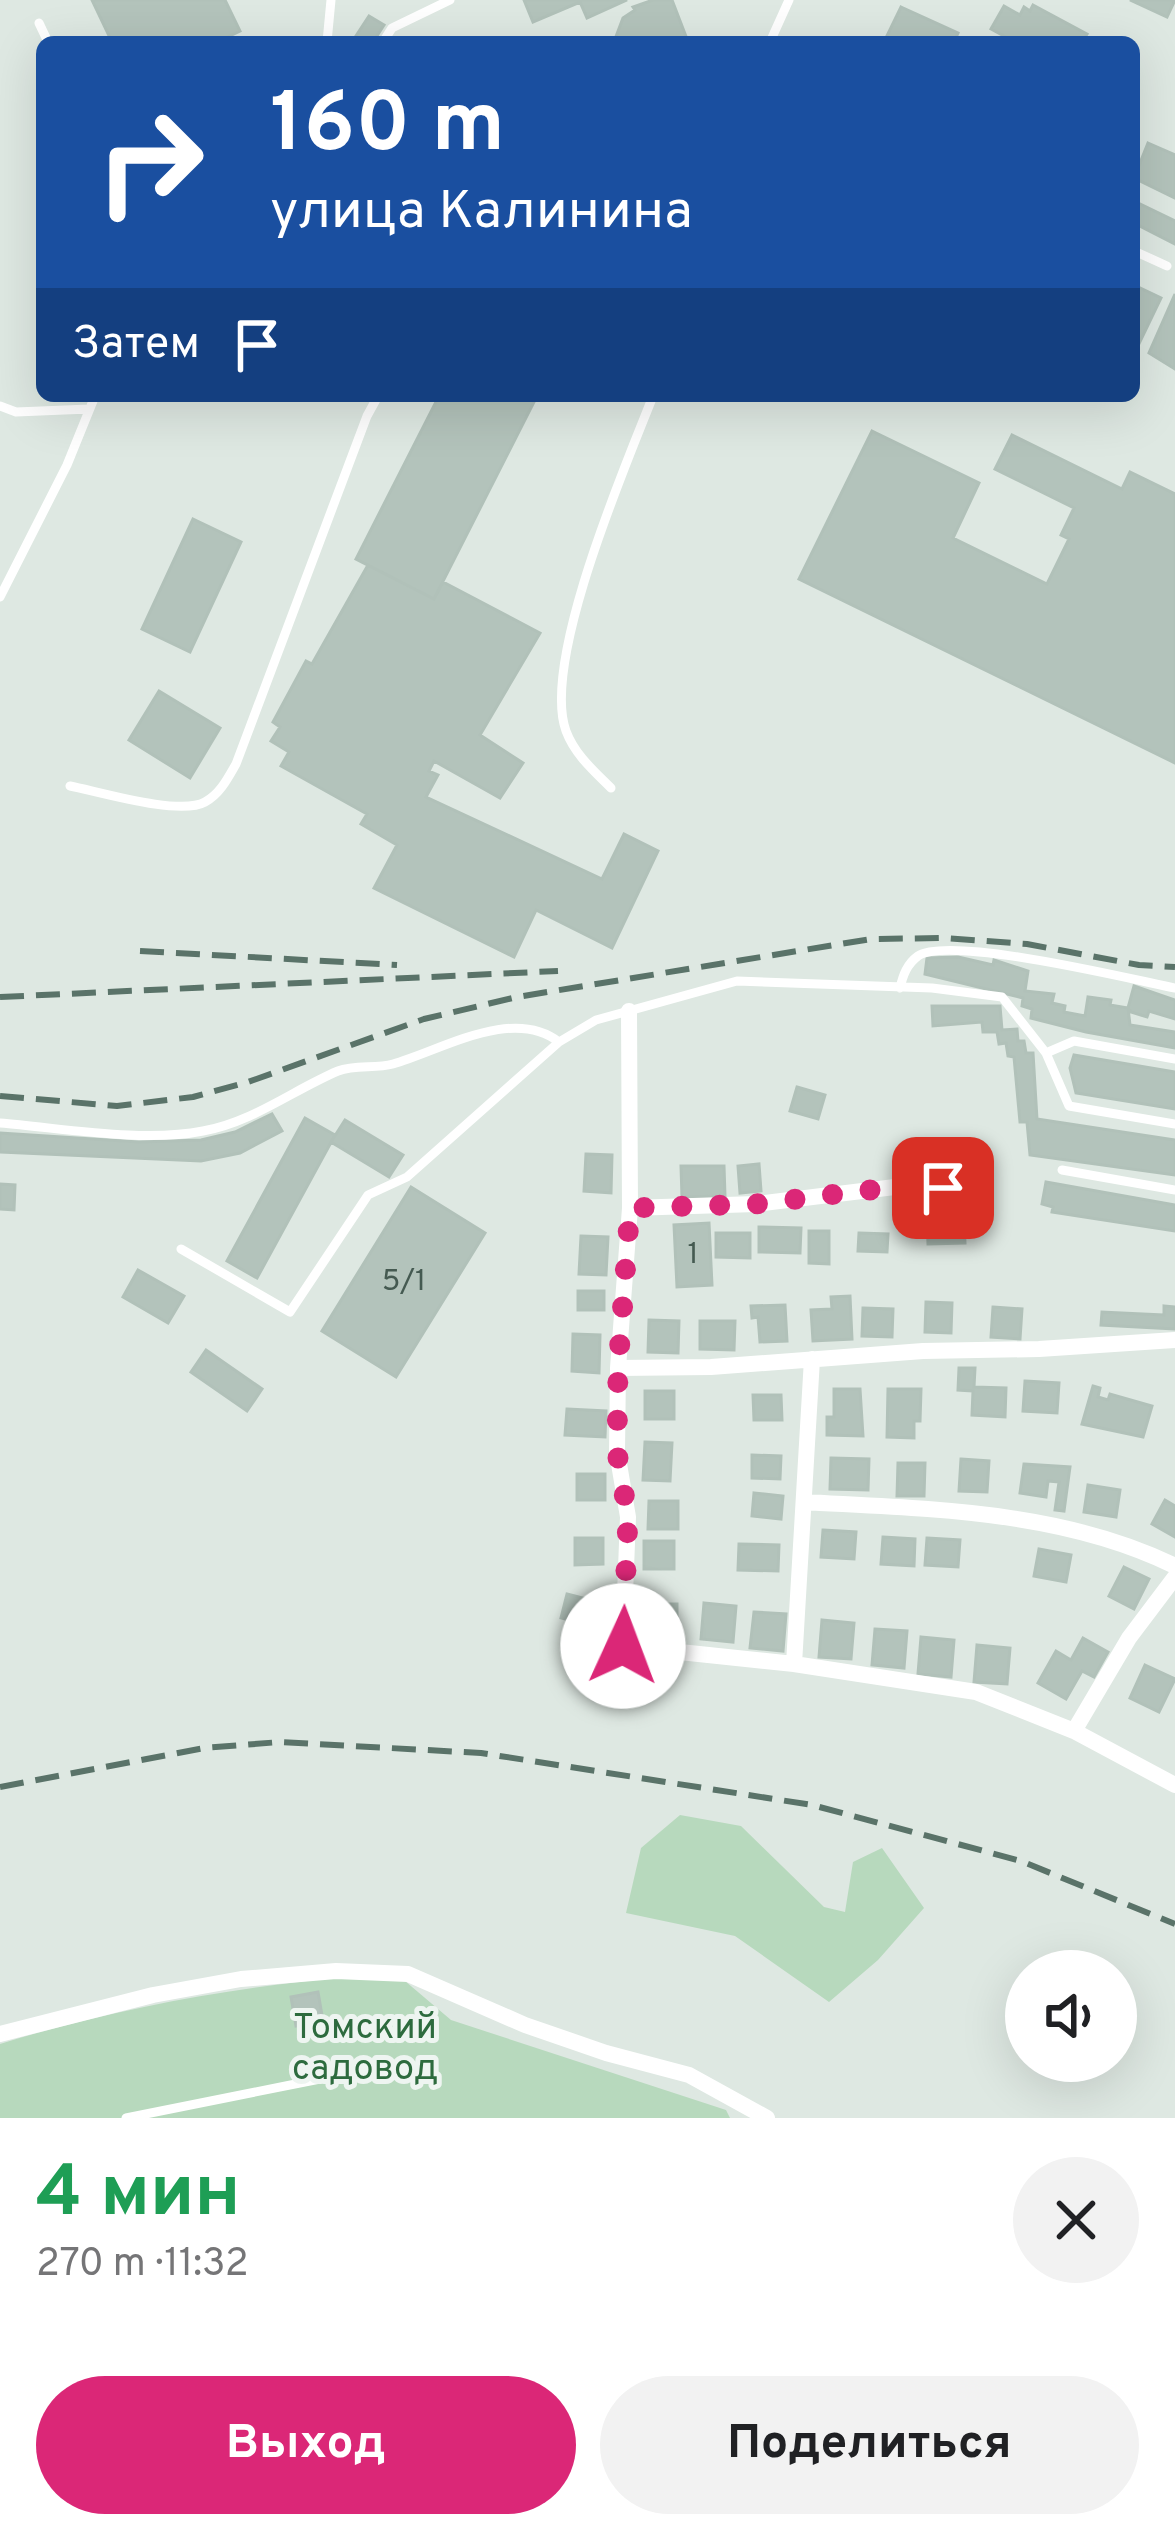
<!DOCTYPE html>
<html lang="ru">
<head>
<meta charset="utf-8">
<style>
	:root { --surface:#fff; --page:#f2f2f2; --text:#202124; --muted:#757577; --accent:#db2777 }
	body { margin:0; font-family:Overpass,sans-serif; background:var(--page); color:var(--text); height:100vh; display:flex; flex-direction:column; font-size:45px; white-space:nowrap }
	* { box-sizing:border-box; margin:0 }
	p { font-size:39px; color:var(--muted) }
	.icon { flex:none; width:66px; height:66px; fill:none; stroke:currentColor; stroke-width:2; stroke-linecap:round; stroke-linejoin:round }
	.map { position:relative; height:2118px; overflow:hidden }
	.drawer { display:flex; flex-direction:column; background:var(--surface); flex:1 }
	.drawer>* { flex:none }
	.hud { position:absolute; left:36px; top:36px; width:1104px; height:366px; border-radius:18px; box-shadow:0 12px 48px #0002; background:#1a4fa0; color:#fff; overflow:hidden }
	.fabs { position:absolute; left:1005px; top:1950px; display:grid; gap:24px }
	.fabs a { display:grid; place-items:center; width:132px; height:132px; border-radius:50%; background:var(--surface); box-shadow:0 12px 48px #0002; font-size:60px }
	.pin { position:absolute; display:grid; place-items:center; width:102px; height:102px; color:#fff; margin:-51px; border-radius:24px; box-shadow:0 6px 18px #0006 }
	.me { position:absolute; width:132px; margin:-66px; rotate:2deg; stroke-linejoin:round; filter:drop-shadow(0 0 9px #0008) }
	.turn { display:flex; align-items:center; gap:42px; height:252px; padding:0 36px; font-size:54px }
	.turn .icon { width:156px; height:156px; stroke-width:2.5 }
	.turn b { display:block; font-size:84px; line-height:102px }
	.then { display:flex; align-items:center; height:114px; padding:0 36px; background:#0003; gap:24px; font-size:45px }
	.round { display:grid; place-items:center; flex:none; width:126px; height:126px; border-radius:63px; background:var(--page) }
	.summary { display:flex; align-items:center; justify-content:space-between; height:204px; padding:0 36px }
	h1 { font-size:72px; font-weight:700; line-height:90px; color:#1e9e55 }
	.action { display:flex; gap:24px; margin-top:auto; padding:24px 36px }
	.action a { flex:1; height:138px; border-radius:72px; background:var(--accent); color:#fff; font-size:48px; font-weight:700; line-height:138px; text-align:center }
	.action a+a { background:var(--page); color:var(--text) }
	.map>svg:first-child { display:block }
</style>
</head>
<body>
<div class="map">
<svg width="1175" height="2118" viewBox="0 0 1175 2118">
	<rect width="100%" height="100%" fill="#dee8e2"/>
	<!-- green -->
	<path fill="#b7d9bd" d="M 680,1815 L 741,1826 L 824,1907 L 845,1912 L 853,1862 L 882,1848 L 924,1908 L 878,1960 L 829,2002 L 735,1936 L 626,1913 L 641,1848 Z
		M 336,1978 L 405,1981 L 451,2020 L 726,2110 L 730,2118 L 0,2118 L 0,2044 C 110,2010 222,1989 336,1978 Z"/>
	<!-- building -->
	<path fill="#b3c3bb" stroke="#b1c1b9" stroke-width="3" d="M 92,0 L 225,0 L 240,31 L 217,42 L 112,42 Z
		M 524,0 L 627,0 L 587,18 L 580,2 L 533,22 Z
		M 653,0 L 672,0 L 687,39 L 614,42 L 623,18 L 635,10 L 633,7 Z
		M 1130,0 L 1175,0 L 1167,17 Z
		M 1033,5 L 1087,34 L 1082,42 L 1015,42 L 991,29 L 1004,6 L 1020,15 L 1024,7 L 1030,11 Z
		M 901,7 L 958,33 L 954,42 L 884,42 Z
		M 369,16 L 384,25 L 373,42 L 352,42 Z
		M 1148,143 L 1175,155 L 1175,198 L 1134,178 Z
		M 1134,201 L 1175,221 L 1175,244 L 1134,223 Z
		M 1134,285 L 1161,298 L 1134,354 Z
		M 1175,294 L 1174,344 L 1175,369 L 1149,353 Z
		M 439,396 L 537,396 L 434,599 L 356,559 Z
		M 872,431 L 979,483 L 953,538 L 1047,584 L 1069,539 L 1061,535 L 1074,508 L 995,469 L 1012,435 L 1122,489 L 1130,472 L 1175,494 L 1175,763 L 799,579 Z
		M 193,519 L 241,542 L 190,652 L 142,629 Z
		M 368,565 L 434,599 L 443,582 L 540,633 L 480,735 L 523,763 L 500,798 L 434,761 L 429,771 L 438,775 L 426,797 L 602,879 L 624,834 L 658,851 L 612,948 L 536,910 L 514,957 L 374,888 L 397,845 L 361,824 L 367,814 L 281,766 L 289,752 L 271,741 L 280,727 L 273,722 L 306,661 L 312,664 Z
		M 159,691 L 220,728 L 190,778 L 129,740 Z
		M 958,957 L 993,965 L 994,960 L 1028,971 L 1025,991 L 1054,994 L 1052,1003 L 1065,1006 L 1064,1012 L 1085,1016 L 1088,997 L 1111,1000 L 1110,1005 L 1128,1008 L 1130,1025 L 1175,1032 L 1175,1048 L 1086,1032 L 1031,1018 L 1032,1009 L 1022,1006 L 1023,998 L 925,974 L 927,958 Z
		M 1134,986 L 1175,1000 L 1175,1019 L 1149,1011 L 1147,1017 L 1131,1012 L 1128,1008 Z
		M 932,1006 L 1000,1006 L 1002,1030 L 1017,1029 L 1018,1041 L 1024,1041 L 1026,1053 L 1033,1053 L 1037,1119 L 1175,1140 L 1175,1175 L 1030,1155 L 1027,1122 L 1020,1122 L 1014,1057 L 1008,1056 L 1006,1043 L 999,1044 L 997,1032 L 983,1032 L 982,1022 L 933,1026 Z
		M 1074,1055 L 1175,1072 L 1175,1109 L 1076,1093 L 1070,1068 Z
		M 797,1087 L 825,1095 L 818,1119 L 790,1111 Z
		M 272,1114 L 282,1131 L 240,1153 L 201,1161 L 0,1152 L 0,1133 L 139,1142 L 201,1140 L 235,1132 Z
		M 305,1118 L 335,1135 L 257,1278 L 227,1261 Z
		M 345,1120 L 403,1155 L 389,1177 L 331,1142 Z
		M 586,1154 L 612,1155 L 611,1193 L 584,1191 Z
		M 759,1164 L 761,1191 L 740,1193 L 738,1166 Z
		M 681,1166 L 724,1166 L 725,1196 L 682,1197 Z
		M 1046,1182 L 1175,1205 L 1175,1231 L 1052,1212 L 1053,1207 L 1042,1204 Z
		M 0,1184 L 15,1185 L 14,1210 L 0,1209 Z
		M 411,1187 L 485,1233 L 396,1377 L 322,1331 Z
		M 927,1217 L 964,1217 L 965,1243 L 928,1244 Z
		M 709,1223 L 712,1285 L 677,1287 L 674,1225 Z
		M 759,1227 L 801,1228 L 800,1253 L 759,1252 Z
		M 809,1231 L 829,1231 L 829,1264 L 809,1263 Z
		M 716,1233 L 750,1233 L 750,1258 L 716,1257 Z
		M 859,1233 L 888,1234 L 887,1252 L 858,1251 Z
		M 581,1236 L 608,1237 L 606,1275 L 579,1274 Z
		M 138,1270 L 184,1296 L 168,1323 L 123,1297 Z
		M 578,1291 L 604,1291 L 604,1310 L 578,1310 Z
		M 850,1296 L 852,1339 L 813,1341 L 811,1310 L 832,1309 L 831,1297 Z
		M 926,1302 L 952,1303 L 951,1333 L 925,1332 Z
		M 785,1305 L 787,1341 L 760,1342 L 758,1317 L 752,1318 L 751,1306 Z
		M 1164,1306 L 1175,1307 L 1175,1329 L 1101,1325 L 1102,1312 L 1164,1315 Z
		M 993,1307 L 1022,1309 L 1020,1339 L 991,1337 Z
		M 863,1308 L 893,1309 L 892,1337 L 862,1336 Z
		M 649,1320 L 679,1321 L 678,1353 L 648,1352 Z
		M 700,1321 L 735,1321 L 734,1350 L 700,1349 Z
		M 573,1334 L 600,1335 L 599,1373 L 572,1371 Z
		M 206,1350 L 262,1389 L 247,1411 L 191,1372 Z
		M 959,1368 L 975,1368 L 974,1387 L 1006,1388 L 1005,1417 L 972,1415 L 973,1391 L 958,1390 Z
		M 1025,1381 L 1059,1383 L 1057,1413 L 1023,1411 Z
		M 1093,1386 L 1100,1388 L 1098,1397 L 1108,1400 L 1110,1394 L 1152,1406 L 1143,1437 L 1082,1424 Z
		M 834,1389 L 860,1389 L 863,1436 L 827,1435 L 827,1417 L 834,1417 Z
		M 888,1389 L 921,1389 L 920,1421 L 914,1421 L 914,1438 L 887,1437 Z
		M 645,1391 L 674,1391 L 674,1419 L 645,1419 Z
		M 753,1395 L 781,1395 L 782,1420 L 754,1420 Z
		M 567,1409 L 606,1411 L 605,1437 L 565,1435 Z
		M 645,1442 L 672,1443 L 670,1481 L 643,1480 Z
		M 752,1455 L 781,1456 L 780,1479 L 752,1478 Z
		M 831,1458 L 869,1459 L 868,1490 L 830,1489 Z
		M 961,1459 L 989,1461 L 987,1492 L 959,1491 Z
		M 898,1463 L 925,1463 L 924,1496 L 897,1496 Z
		M 1024,1464 L 1070,1467 L 1064,1511 L 1055,1510 L 1059,1482 L 1048,1481 L 1046,1497 L 1020,1493 Z
		M 577,1474 L 605,1474 L 605,1500 L 577,1500 Z
		M 1088,1485 L 1120,1490 L 1116,1517 L 1084,1512 Z
		M 754,1493 L 783,1496 L 781,1519 L 752,1516 Z
		M 1165,1500 L 1175,1506 L 1175,1537 L 1152,1524 Z
		M 649,1501 L 678,1501 L 678,1529 L 648,1529 Z
		M 823,1530 L 856,1532 L 854,1559 L 821,1557 Z
		M 883,1537 L 915,1539 L 914,1566 L 881,1564 Z
		M 575,1538 L 603,1538 L 603,1564 L 575,1565 Z
		M 927,1538 L 960,1540 L 958,1567 L 925,1565 Z
		M 644,1541 L 674,1541 L 674,1569 L 644,1569 Z
		M 739,1544 L 779,1545 L 778,1571 L 738,1570 Z
		M 1039,1549 L 1071,1555 L 1066,1582 L 1034,1576 Z
		M 1124,1567 L 1149,1579 L 1134,1609 L 1109,1596 Z
		M 567,1594 L 614,1606 L 608,1630 L 561,1618 Z
		M 704,1603 L 736,1606 L 733,1642 L 701,1639 Z
		M 647,1604 L 677,1604 L 677,1632 L 647,1631 Z
		M 754,1612 L 786,1614 L 783,1651 L 750,1648 Z
		M 822,1620 L 854,1623 L 851,1659 L 819,1657 Z
		M 875,1629 L 907,1631 L 904,1668 L 872,1665 Z
		M 921,1637 L 954,1640 L 951,1677 L 918,1674 Z
		M 1083,1638 L 1108,1652 L 1094,1677 L 1082,1671 L 1066,1699 L 1038,1683 L 1056,1651 L 1071,1660 Z
		M 977,1645 L 1010,1648 L 1007,1684 L 974,1682 Z
		M 1145,1665 L 1175,1679 L 1159,1712 L 1130,1698 Z
		M 318,1992 L 323,2021 L 296,2026 L 291,1997 Z"/>
	<g fill="none" stroke-linecap="round" stroke-linejoin="round">
		<!-- lane -->
		<path stroke="#fff" stroke-width="9" d="M 39,23 L 48,42
			M 327,42 L 331,0
			M 383,42 L 392,28 L 450,0
			M 770,42 L 789,0
			M 1134,251 L 1167,266
			M 0,406 L 16,412 L 89,409
			M 0,597 L 67,465 L 95,396
			M 70,786 C 100,792 180,816 205,802 C 220,794 228,778 236,764 L 367,416 L 378,396
			M 611,788 C 594,771 575,755 566,731 C 541,662 625,467 653,396
			M 900,988 C 903,975 907,964 918,956 C 949,935 1130,979 1175,988
			M 1046,1053 L 1074,1041 L 1175,1059
			M 0,1123 C 62,1128 143,1143 203,1131 C 253,1122 293,1090 338,1071 C 355,1064 375,1069 393,1064 C 442,1050 513,1006 559,1042 L 596,1020 L 737,981 L 932,988 L 1002,997 L 1046,1053 L 1069,1106 L 1175,1124
			M 1062,1170 L 1175,1190
			M 181,1249 L 290,1312 L 368,1195 L 407,1177 L 559,1042
			M 126,2118 L 340,2075"/>
		<!-- street -->
		<path stroke="#fff" stroke-width="16" d="M 629,1011 L 630,1208 L 618,1368 L 617,1452 L 628,1517 L 623,1646 L 794,1664 L 976,1692 L 1074,1731 L 1175,1785
			M 630,1208 L 756,1204 L 911,1185 L 974,1191
			M 618,1368 L 711,1367 L 923,1351 L 1039,1349 L 1175,1340
			M 804,1502 C 928,1509 1061,1510 1175,1566
			M 794,1664 L 812,1359
			M 1074,1731 L 1129,1638 L 1175,1577
			M 0,2034 L 153,1995 L 241,1979 L 336,1971 L 408,1974 L 525,2025 L 606,2053 L 689,2075 L 767,2118"/>
		<!-- rail -->
		<path stroke="#5a7369" stroke-width="6" stroke-dasharray="24 12" stroke-linecap="butt" d="M 140,951 L 397,965
			M 0,997 L 558,971
			M 0,1096 L 117,1106 L 193,1097 L 248,1082 L 424,1019 L 517,997 L 871,939 L 944,938 L 1027,944 L 1139,965 L 1175,967
			M 0,1787 L 204,1748 L 280,1742 L 481,1753 L 812,1805 L 1021,1861 L 1175,1924"/>
	</g>
	<g fill="none" stroke-linecap="round" stroke-linejoin="round">
		<!-- route -->
		<path stroke="#db2777" stroke-width="21" stroke-dasharray="0 37.8" d="M 623,1646 L 628,1517 L 617,1452 L 618,1368 L 630,1208 L 756,1204 L 911,1185 L 943,1188"/>
	</g>
	<g text-anchor="middle" dominant-baseline="central" stroke-width="10" stroke-linejoin="round" paint-order="stroke">
		<!-- number labels -->
		<g font-size="30" fill="#455a51">
			<text x="693" y="1255">1</text>
			<text x="404" y="1282">5/1</text>
		</g>
		<!-- park labels -->
		<g font-size="36" fill="#2d6b3e" stroke="#eef5f1">
			<text x="365" y="2029">Томский<tspan x="365" dy="41">садовод</tspan></text>
		</g>
	</g>
</svg>
<div class="fabs">
<a><svg class="icon" aria-label="sound" viewBox="0 0 24 24"><path d="M4 9h4l5-4v14l-5-4H4zM17 9q2 3 0 6"/></svg></a>
</div>
<div class="pin" style="left:943px;top:1188px;background:#d93025"><svg class="icon" aria-label="arrive" viewBox="0 0 24 24"><path d="M6 21V4h12l-3 4 3 4H6"/></svg></div>
<svg class="me" style="left:623px;top:1646px" viewBox="-20 -20 40 40"><circle r="19" fill="#fff"/><path d="M0-13L10 11 0 6-10 11z" fill="#db2777"/></svg>
<div class="hud">
<div class="turn"><svg class="icon" aria-label="right" viewBox="0 0 24 24"><path d="M7 20v-9h11M14 6l5 5-5 5"/></svg><div><b>160 m</b>улица Калинина</div></div>
<div class="then">Затем<svg class="icon" aria-label="arrive" viewBox="0 0 24 24"><path d="M6 21V4h12l-3 4 3 4H6"/></svg></div>
</div>
</div>
<section class="drawer">
<div class="summary"><div><h1>4 мин</h1><p>270 m · 11:32</p></div><a class="round"><svg class="icon" aria-label="close" viewBox="0 0 24 24"><path d="M6 6l12 12M18 6L6 18"/></svg></a></div>
<div class="action"><a>Выход</a><a>Поделиться</a></div>
</section>
</body>
</html>
